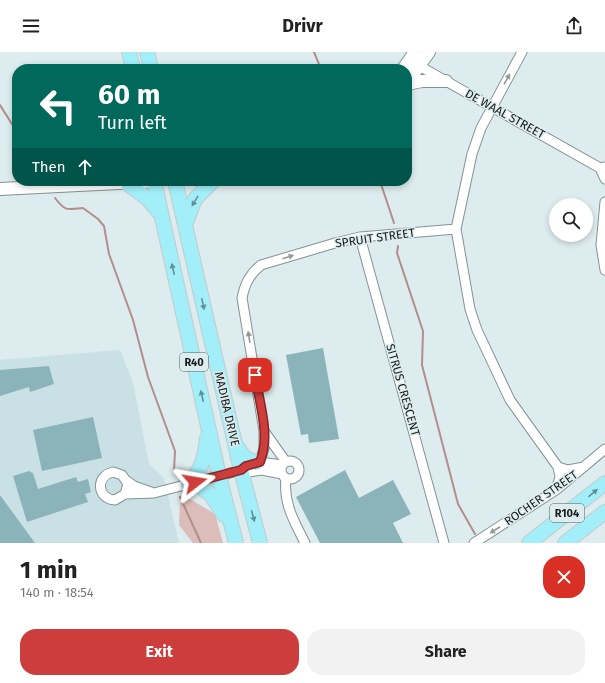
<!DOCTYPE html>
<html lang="en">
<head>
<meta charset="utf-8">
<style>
	:root { --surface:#fff; --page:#f2f2f2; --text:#222; --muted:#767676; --accent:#cc3d3c }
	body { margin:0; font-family:"Fira Sans",sans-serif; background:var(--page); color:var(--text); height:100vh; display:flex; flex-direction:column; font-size:15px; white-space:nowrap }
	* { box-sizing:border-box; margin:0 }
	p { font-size:13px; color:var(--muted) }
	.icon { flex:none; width:22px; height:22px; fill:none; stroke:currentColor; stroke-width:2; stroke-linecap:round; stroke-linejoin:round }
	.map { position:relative; height:491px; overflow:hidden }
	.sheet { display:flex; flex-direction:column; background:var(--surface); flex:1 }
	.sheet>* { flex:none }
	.hud { position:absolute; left:12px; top:12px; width:400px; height:122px; border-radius:16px; box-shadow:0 2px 6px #0003; background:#00695c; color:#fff; overflow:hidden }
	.fabs { position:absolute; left:549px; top:146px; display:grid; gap:8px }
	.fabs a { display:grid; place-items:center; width:44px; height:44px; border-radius:50%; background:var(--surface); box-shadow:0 2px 6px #0003; font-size:20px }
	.pin { position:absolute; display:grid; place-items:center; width:34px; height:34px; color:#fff; margin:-17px; border-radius:8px; box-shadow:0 2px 6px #0006 }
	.me { position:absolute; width:44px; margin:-22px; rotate:76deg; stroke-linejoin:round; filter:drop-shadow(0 0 3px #0008) }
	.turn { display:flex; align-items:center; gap:14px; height:84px; padding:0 20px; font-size:18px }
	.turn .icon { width:52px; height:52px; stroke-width:2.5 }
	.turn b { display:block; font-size:28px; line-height:34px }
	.then { display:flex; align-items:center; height:38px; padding:0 20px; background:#0003; gap:8px; font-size:15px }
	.round { display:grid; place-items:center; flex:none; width:42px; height:42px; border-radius:16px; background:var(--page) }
	.overview { display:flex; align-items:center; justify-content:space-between; height:68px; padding:0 20px }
	h1 { font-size:24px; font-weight:700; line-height:30px }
	.action { display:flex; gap:8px; margin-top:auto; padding:8px 20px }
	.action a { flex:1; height:46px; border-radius:16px; background:var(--accent); color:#fff; font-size:16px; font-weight:700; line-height:46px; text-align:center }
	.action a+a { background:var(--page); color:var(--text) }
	header { display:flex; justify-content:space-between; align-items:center; height:52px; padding:0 20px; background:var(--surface); font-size:18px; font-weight:700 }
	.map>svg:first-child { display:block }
</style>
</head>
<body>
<header><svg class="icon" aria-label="menu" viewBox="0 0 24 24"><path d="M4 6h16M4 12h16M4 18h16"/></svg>Drivr<svg class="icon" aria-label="share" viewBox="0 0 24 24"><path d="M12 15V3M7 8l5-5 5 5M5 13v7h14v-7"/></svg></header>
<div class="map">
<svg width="605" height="491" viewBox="0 0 605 491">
	<rect width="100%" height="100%" fill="#ddecee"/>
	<!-- built -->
	<path fill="#c9e1e5" d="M 120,298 L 133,331 L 149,412 L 164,426 L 179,491 L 0,491 L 0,308 Z"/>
	<!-- green -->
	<path fill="#dcbdb9" d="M 190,447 L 215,462 L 223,491 L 193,491 L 179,473 L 180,450 Z"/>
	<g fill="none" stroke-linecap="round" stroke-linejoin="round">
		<!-- stream -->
		<path stroke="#b38e8a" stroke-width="2" d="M 314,0 L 321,17
			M 0,53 L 17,80
			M 380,129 L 394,171
			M 55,146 C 65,159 66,158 83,156 L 98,167 L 104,174 L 109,202 L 133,268 L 148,325 L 175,399 L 174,419
			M 398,194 L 397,201 L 423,279 L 422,313 L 458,452 L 475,482
			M 180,445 L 201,491"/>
	</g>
	<!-- building -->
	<path fill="#8bb4ba" d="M 323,296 L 339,387 L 309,391 L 308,382 L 301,383 L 286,303 Z
		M 49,314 L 54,332 L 30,340 L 29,335 L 0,344 L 0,318 Z
		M 93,365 L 102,406 L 42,419 L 33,378 Z
		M 345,418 L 359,446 L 393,428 L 411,462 L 393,471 L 403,491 L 320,491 L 296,445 Z
		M 29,419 L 33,421 L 38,437 L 76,425 L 78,430 L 88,427 L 91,440 L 85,442 L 88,450 L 27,470 L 13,424 Z
		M 0,443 L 35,491 L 0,491 Z"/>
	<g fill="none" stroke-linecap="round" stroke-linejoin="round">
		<!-- minor casing -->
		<g stroke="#849294" stroke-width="11">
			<path id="minor" d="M 522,0 L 481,76 L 472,102 L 456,177 L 470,257 L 477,278 L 510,348 L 558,415 L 560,425 L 556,438
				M 414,11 L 600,116 L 605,115
				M 600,116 L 605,127
				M 605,150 L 601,193 L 605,218
				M 360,185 L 444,491
				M281 418a9 9 0 1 1 18 0a9 9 0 1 1-18 0Z
				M 260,410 L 264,396 L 264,379
				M 286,410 L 264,379 L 242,246 C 245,231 250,222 261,213 L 335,191 L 360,185 L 456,177
				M 558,415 L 568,418 L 584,415
				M 241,418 L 248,420 L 262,418 L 282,422
				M 286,426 C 283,451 294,469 305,491
				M 127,429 L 134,434 L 151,440
				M 125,442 L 128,432 L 122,423 L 113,420 C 95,424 97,447 115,448 L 125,442 L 154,441 L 219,424 L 241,418 L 246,414 L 260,410 L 282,413
				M 474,491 L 556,438 L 605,397"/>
		</g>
		<!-- secondary casing -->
		<g stroke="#849294" stroke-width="14">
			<path id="secondary" d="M 403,17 L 415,0
				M 407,31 L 429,0
				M 407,32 L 422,29 L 446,29
				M 0,137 L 157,129"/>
		</g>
		<!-- primary casing -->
		<g stroke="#c7c9c9" stroke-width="16">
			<path id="primary" d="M 129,0 L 133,17
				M 147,0 L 151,17
				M 154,129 L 219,424 L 236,491
				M 175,129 L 241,418 L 260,491
				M 128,132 L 149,148 L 160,161
				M 185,173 L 195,147 L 213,129
				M 236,393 L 244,405 L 256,411
				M 195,430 L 211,443 L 224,463
				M 188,432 C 202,418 205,405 207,386
				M 529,491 L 605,431
				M 565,491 L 605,460"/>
		</g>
		<!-- minor -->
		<use href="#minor" stroke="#fff" stroke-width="9"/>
		<!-- secondary -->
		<use href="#secondary" stroke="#fff" stroke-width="12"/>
		<!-- primary -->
		<use href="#primary" stroke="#a2effa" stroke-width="14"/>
	</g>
	<!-- one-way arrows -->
	<defs><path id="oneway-solid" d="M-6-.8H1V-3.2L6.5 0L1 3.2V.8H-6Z"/></defs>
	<g fill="#969999">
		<use href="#oneway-solid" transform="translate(507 27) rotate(-61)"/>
		<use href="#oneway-solid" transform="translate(288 205) rotate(-17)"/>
		<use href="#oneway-solid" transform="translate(249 285) rotate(-99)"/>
		<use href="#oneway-solid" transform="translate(495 478) rotate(147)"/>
	</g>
	<g fill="#639096">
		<use href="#oneway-solid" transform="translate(195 149) rotate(122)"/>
		<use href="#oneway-solid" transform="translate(173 217) rotate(-103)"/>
		<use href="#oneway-solid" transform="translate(203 252) rotate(77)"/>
		<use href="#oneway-solid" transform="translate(202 344) rotate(-103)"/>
		<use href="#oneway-solid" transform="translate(593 441) rotate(-40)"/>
		<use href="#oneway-solid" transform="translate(253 464) rotate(75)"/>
	</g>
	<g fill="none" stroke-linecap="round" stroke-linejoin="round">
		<!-- route casing -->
		<g stroke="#852827" stroke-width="10">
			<path id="route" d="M 195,430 L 241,418 L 246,414 L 260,410 C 271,383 259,350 255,323"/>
		</g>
		<!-- route -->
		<use href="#route" stroke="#cc3d3c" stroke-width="7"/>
	</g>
	<g text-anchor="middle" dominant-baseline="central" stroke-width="3" stroke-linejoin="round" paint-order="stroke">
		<!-- shield labels -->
		<g fill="#ddecee" stroke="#525a5b" stroke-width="1">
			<rect x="180" y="301" width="28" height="18" rx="3"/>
			<rect x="550" y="452" width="34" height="18" rx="3"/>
		</g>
		<g font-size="11" font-weight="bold" fill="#161c1c">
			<text x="194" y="310">R40</text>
			<text x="567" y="461">R104</text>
		</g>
		<!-- street labels -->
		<g font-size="12" fill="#161c1c" stroke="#ddecee">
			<text transform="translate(505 62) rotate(29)">DE WAAL STREET</text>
			<text transform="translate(375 186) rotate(-8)">SPRUIT STREET</text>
			<text transform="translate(403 338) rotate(74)">SITRUS CRESCENT</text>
			<text transform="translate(227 357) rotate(77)">MADIBA DRIVE</text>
			<text transform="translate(541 446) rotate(-35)">ROCHER STREET</text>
		</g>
	</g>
</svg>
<div class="fabs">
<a><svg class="icon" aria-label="search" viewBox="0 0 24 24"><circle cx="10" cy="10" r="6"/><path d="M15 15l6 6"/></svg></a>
</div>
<div class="pin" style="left:255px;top:323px;background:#d93025"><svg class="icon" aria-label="arrive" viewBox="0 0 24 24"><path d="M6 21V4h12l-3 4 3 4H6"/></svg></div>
<svg class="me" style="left:195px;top:430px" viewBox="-20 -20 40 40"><path d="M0-17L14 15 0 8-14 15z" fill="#cc3d3c" stroke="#fff" stroke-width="4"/></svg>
<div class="hud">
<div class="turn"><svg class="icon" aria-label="left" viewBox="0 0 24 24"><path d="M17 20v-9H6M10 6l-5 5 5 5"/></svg><div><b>60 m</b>Turn left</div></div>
<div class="then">Then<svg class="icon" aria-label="ahead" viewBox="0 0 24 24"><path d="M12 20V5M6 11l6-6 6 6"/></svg></div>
</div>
</div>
<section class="sheet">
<div class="overview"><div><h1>1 min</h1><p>140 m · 18:54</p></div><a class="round" style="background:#d93025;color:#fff"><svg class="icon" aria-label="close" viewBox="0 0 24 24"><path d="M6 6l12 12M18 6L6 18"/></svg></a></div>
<div class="action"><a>Exit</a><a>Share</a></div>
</section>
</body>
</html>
